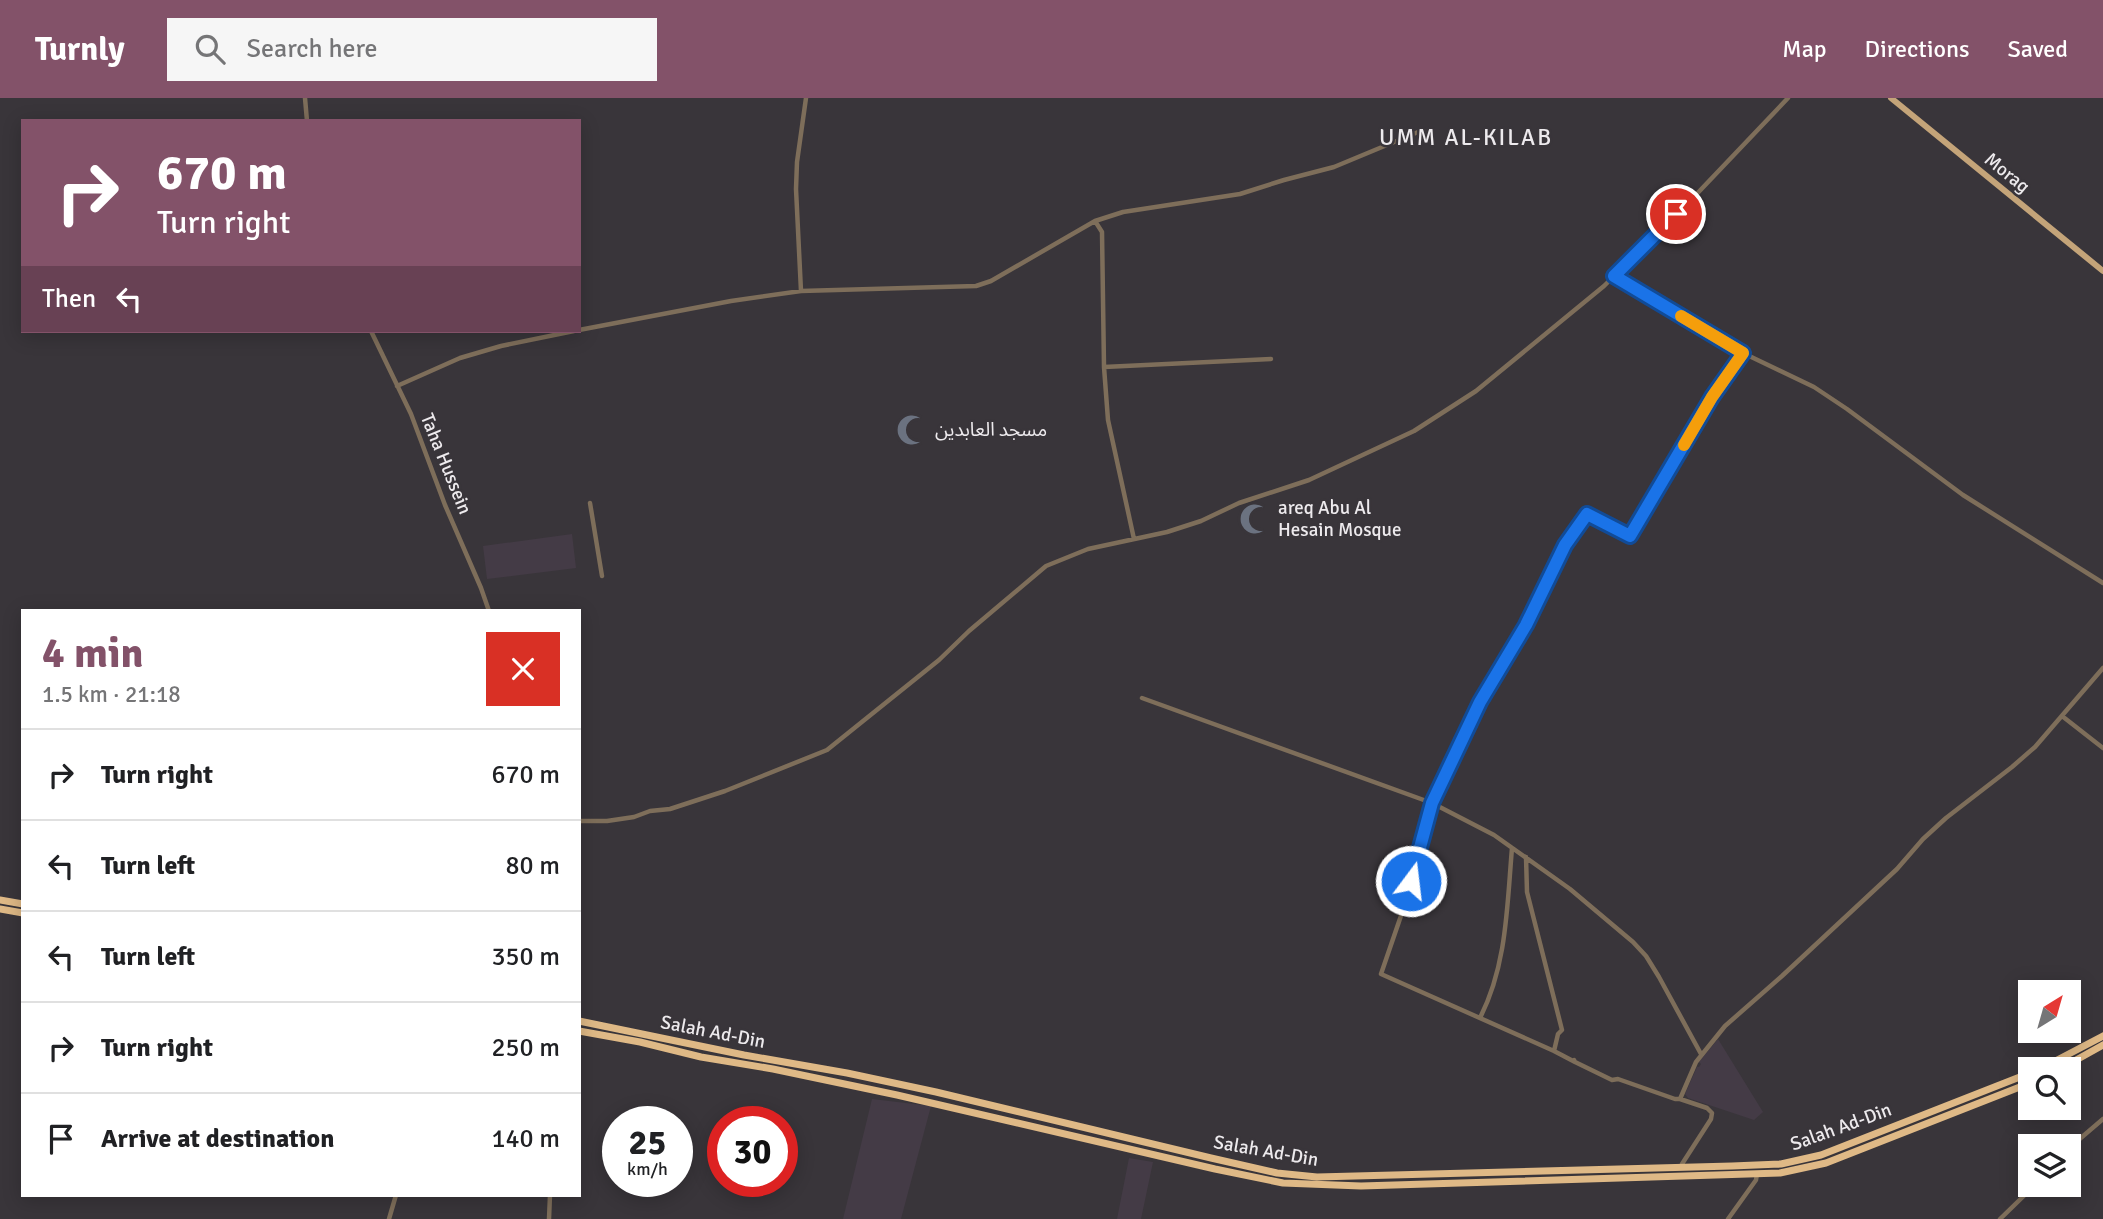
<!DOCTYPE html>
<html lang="en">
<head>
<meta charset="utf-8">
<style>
	:root { --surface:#fff; --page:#f6f6f6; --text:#202124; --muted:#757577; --line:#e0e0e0; --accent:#835269 }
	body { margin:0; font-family:Signika,"Noto Sans Arabic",sans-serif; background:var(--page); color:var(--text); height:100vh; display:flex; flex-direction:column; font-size:26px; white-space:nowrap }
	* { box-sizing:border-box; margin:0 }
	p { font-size:23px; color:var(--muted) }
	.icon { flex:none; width:38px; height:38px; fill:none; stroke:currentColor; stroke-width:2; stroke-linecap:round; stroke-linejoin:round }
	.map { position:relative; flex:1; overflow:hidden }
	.details { position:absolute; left:21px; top:511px; width:560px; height:588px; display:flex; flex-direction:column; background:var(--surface); border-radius:0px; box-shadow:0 4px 18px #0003 }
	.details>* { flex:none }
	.banner { position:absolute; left:21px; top:21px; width:560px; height:214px; border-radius:0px; box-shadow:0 4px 18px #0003; background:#835269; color:#fff; overflow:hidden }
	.needle { width:46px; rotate:37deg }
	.fabs { position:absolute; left:2018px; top:882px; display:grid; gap:14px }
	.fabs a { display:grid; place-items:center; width:63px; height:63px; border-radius:0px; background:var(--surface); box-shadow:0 4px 18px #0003; font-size:35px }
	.speed { position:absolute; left:602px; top:1008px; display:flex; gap:14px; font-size:35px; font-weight:700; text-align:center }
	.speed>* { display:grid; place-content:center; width:91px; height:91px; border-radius:50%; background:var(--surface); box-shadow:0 4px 18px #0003; line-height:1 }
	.speed small { font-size:18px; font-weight:400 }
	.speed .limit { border:10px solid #d22; background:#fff; color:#111 }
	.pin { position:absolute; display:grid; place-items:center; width:60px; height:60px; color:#fff; margin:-30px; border:4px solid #fff; border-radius:50%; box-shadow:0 2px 7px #0007 }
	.me { position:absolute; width:77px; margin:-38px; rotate:15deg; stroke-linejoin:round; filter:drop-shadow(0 0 5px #0008) }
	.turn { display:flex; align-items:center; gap:24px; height:147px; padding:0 21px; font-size:32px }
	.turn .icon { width:91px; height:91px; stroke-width:2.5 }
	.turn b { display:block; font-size:49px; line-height:60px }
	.then { display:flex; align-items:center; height:66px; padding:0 21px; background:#0003; gap:14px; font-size:26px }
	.round { display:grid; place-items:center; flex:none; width:74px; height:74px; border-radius:0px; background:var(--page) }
	.summary { display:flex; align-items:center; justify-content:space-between; height:119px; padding:0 21px }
	h1 { font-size:42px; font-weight:700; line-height:52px; color:var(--accent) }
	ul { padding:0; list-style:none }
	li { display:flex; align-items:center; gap:21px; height:91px; padding:0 21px; border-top:2px solid var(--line) }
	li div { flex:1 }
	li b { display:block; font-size:26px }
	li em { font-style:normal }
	header { display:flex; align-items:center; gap:42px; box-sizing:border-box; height:98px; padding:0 35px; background:var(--accent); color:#fff }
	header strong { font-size:33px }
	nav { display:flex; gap:38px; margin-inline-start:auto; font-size:24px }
	.search { width:490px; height:63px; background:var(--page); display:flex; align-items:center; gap:18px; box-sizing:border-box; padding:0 24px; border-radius:0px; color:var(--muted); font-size:26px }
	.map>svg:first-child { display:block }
</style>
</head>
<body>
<header>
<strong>Turnly</strong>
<div class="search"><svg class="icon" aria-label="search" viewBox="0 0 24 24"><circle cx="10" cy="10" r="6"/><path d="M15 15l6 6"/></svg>Search here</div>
<nav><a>Map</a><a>Directions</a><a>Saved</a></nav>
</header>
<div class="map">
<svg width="2103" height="1121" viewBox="0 0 2103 1121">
	<rect width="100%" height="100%" fill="#39353a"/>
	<!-- built -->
	<path fill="#443b46" d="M 572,436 L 576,470 L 487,481 L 483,448 Z
		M 1718,941 L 1763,1014 L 1754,1022 L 1688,1000 L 1685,996 L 1697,969 L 1699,969 L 1701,966 L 1699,964 Z
		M 872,1001 L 931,1008 L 901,1121 L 843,1121 Z
		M 1129,1060 L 1153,1064 L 1141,1121 L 1117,1121 Z"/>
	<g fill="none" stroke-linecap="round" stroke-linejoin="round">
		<!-- minor -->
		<path stroke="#7e6e5a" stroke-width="4.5" d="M 305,0 L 307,23
			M 1095,123 L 1102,134 L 1104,269 L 1108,322 L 1134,441
			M 1614,178 L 1743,255 L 1814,289 L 1847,311 L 1963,397 L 2103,485
			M 801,193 L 796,91 L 797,64 L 806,0
			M 579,232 L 731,203 L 801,193 L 976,188 L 991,183 L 1095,123 L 1123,114 L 1240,96 L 1284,82 L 1334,69 L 1423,32
			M 371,233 L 411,316 L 445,407 L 481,490 L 489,513
			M 1104,269 L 1271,261
			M 397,288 L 460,260 L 501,248 L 574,233
			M 590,405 L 602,478
			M 1142,600 L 1432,705 L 1494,737 L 1570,791 L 1633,844 L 1646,858 L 1659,879 L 1701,956
			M 2062,618 L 2103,650
			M 579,723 L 607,723 L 634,719 L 650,713 L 670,711 L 725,693 L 827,652 L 939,562 L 969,533 L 1046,468 L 1088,451 L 1167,434 L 1201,423 L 1239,405 L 1309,382 L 1414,333 L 1476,293 L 1604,188 L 1691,102 L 1788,0
			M 1526,759 L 1527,794 L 1562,932 L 1558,936 L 1554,953
			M 1480,920 C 1507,867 1507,808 1512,750
			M 1574,962 L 1575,964 L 1612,982 L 1618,981 L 1675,1001 L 1680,1001
			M 1575,964 L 1554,953 L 1381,876 L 1404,809 L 1432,705 L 1480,604 L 1526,527 L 1565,447 L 1587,416 L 1631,438 L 1712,299 L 1743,255
			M 2068,1051 L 2103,1021
			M 1682,1066 L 1711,1021 L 1712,1015 L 1707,1010 L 1680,1001 L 1696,964 L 1725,928 L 1782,878 L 1897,771 L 1923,741 L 1946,720 L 2012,669 L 2035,649 L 2103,570
			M 389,1121 L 396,1097
			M 549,1121 L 550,1097
			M 1728,1121 L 1756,1082 L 1757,1076
			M 2000,1121 L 2035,1087"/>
		<!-- major -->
		<path stroke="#c4a479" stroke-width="6" d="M 1891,0 L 2103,173"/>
		<!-- highway -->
		<path stroke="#dfb986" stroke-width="7" d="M 0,802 L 23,806
			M 0,811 L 23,815
			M 579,923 L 744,957 L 847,975 L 936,994 L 1211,1060 L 1277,1075 L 1317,1079 L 1732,1068 L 1781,1066 L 1821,1057 L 2030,975
			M 579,933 L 640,944 L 701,959 L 773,971 L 897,997 L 1215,1071 L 1283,1085 L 1361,1088 L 1780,1075 L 1826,1065 L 2030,985
			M 2040,971 L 2103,938
			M 2060,971 L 2103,947"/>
	</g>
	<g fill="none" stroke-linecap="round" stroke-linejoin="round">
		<!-- route casing -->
		<g stroke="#114b97" stroke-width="18">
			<path id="route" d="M 1411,783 L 1432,705 L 1480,604 L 1526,527 L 1565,447 L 1587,416 L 1630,438 L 1712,299 L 1743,255 L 1614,178 L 1676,116"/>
		</g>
		<!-- route -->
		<use href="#route" stroke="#1a73e8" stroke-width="12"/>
		<!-- slow -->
		<path stroke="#f59e0b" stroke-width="12" d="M 1681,218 L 1743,255 L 1712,299 L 1684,347"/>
	</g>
	<!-- icons -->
	<defs>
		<g id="mosque-bare" transform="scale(2.415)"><path d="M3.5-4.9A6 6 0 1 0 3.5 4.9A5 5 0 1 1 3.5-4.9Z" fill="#6b7280" stroke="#39353a" stroke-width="2.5" paint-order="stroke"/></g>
	</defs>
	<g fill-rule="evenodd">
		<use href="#mosque-bare" x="912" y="332"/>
		<use href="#mosque-bare" x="1255" y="421"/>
	</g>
	<g text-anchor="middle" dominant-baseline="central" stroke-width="5" stroke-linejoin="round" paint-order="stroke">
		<!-- street labels -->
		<g font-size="19" fill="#edeaed" stroke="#39353a">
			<text transform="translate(2007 75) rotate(39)">Morag</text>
			<text transform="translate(446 366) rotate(68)">Taha Hussein</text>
			<text transform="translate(713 934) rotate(11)">Salah Ad-Din</text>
			<text transform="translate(1841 1029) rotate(-20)">Salah Ad-Din</text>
			<text transform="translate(1266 1053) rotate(10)">Salah Ad-Din</text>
		</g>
		<!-- poi labels -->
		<g font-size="19" fill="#edeaed" stroke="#39353a" text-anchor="start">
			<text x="935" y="332">مسجد العابدين</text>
			<text x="1278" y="410">areq Abu Al<tspan x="1278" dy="22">Hesain Mosque</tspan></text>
		</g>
		<!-- quarter labels -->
		<g font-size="23" letter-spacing="2" fill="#edeaed" stroke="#39353a">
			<text x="1466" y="39">UMM AL-KILAB</text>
		</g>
	</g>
</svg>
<div class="fabs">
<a><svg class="needle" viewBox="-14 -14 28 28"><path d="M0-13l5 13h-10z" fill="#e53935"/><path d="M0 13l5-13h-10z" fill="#757577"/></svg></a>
<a><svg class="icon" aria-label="search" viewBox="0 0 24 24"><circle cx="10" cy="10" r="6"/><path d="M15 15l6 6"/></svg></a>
<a><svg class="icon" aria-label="layers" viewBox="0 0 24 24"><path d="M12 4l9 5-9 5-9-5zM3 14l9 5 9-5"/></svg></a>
</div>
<div class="speed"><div>25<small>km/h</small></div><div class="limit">30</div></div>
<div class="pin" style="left:1676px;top:116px;background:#d93025"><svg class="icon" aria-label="arrive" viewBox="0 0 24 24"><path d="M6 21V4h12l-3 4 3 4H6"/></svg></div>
<svg class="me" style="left:1411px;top:783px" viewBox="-20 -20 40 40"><circle r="17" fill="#1a73e8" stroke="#fff" stroke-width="3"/><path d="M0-11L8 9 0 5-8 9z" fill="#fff"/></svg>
<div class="banner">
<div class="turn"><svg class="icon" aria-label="right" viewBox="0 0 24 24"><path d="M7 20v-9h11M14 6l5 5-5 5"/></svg><div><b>670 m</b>Turn right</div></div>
<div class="then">Then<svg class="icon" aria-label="left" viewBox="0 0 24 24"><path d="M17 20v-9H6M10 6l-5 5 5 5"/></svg></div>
</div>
<section class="details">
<div class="summary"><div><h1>4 min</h1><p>1.5 km · 21:18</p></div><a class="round" style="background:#d93025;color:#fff"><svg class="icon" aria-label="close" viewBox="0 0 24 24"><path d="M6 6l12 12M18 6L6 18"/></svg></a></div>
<ul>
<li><svg class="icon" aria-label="right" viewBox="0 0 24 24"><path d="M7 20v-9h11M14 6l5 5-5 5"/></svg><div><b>Turn right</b></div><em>670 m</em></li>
<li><svg class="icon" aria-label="left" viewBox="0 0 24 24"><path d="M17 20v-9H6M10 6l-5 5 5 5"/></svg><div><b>Turn left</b></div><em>80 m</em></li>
<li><svg class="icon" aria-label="left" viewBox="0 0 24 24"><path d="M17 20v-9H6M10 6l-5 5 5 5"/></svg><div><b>Turn left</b></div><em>350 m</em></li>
<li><svg class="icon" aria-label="right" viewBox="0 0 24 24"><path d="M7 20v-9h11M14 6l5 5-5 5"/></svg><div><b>Turn right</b></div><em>250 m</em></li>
<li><svg class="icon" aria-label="arrive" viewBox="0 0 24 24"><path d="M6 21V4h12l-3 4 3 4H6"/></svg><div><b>Arrive at destination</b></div><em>140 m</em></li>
</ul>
</section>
</div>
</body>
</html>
